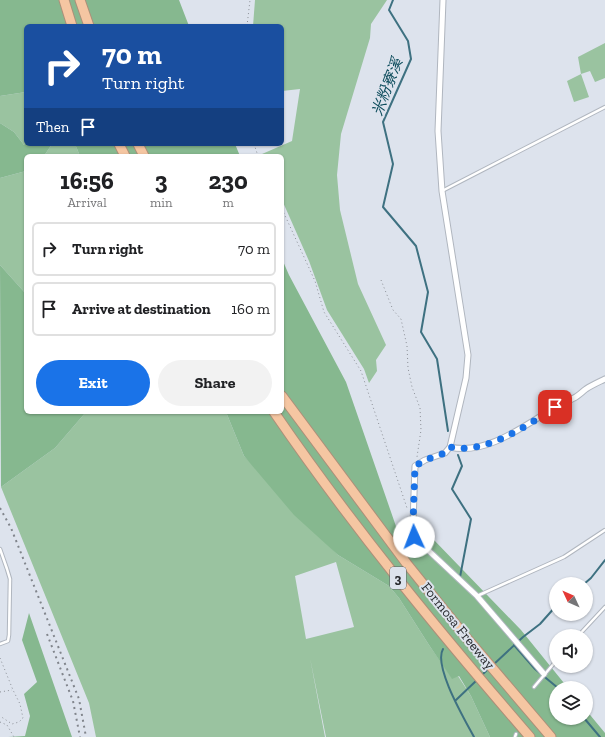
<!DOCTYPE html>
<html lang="en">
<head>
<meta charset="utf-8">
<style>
	:root { --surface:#fff; --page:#f2f2f2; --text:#202124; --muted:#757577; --line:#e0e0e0; --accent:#1a73e8 }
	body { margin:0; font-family:"Zilla Slab","Noto Sans TC",serif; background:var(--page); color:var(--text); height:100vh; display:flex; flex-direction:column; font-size:15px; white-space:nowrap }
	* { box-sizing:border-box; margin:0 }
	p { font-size:13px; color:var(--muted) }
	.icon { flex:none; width:22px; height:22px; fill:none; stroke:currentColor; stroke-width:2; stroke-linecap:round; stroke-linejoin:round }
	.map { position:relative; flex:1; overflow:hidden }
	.details { position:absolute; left:24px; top:154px; width:260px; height:260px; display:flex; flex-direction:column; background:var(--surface); border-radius:6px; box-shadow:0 1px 3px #0004 }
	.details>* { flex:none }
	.banner { position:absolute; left:24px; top:24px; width:260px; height:122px; border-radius:6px; box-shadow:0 1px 3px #0004; background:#1a4fa0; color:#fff; overflow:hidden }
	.needle { width:26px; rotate:314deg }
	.controls { position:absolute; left:549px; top:577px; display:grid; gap:8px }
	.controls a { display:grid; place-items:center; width:44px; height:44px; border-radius:50%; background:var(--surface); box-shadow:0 1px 3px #0004; font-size:20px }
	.pin { position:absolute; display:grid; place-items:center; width:34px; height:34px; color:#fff; margin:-17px; border-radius:8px; box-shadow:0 2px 6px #0006 }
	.me { position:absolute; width:44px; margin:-22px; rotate:358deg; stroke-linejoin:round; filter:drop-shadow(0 0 3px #0008) }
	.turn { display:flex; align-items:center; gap:14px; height:84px; padding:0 12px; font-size:18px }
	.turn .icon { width:52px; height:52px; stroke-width:2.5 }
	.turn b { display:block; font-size:28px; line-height:34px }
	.then { display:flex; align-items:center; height:38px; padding:0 12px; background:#0003; gap:8px; font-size:15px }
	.eta { display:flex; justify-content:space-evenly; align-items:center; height:68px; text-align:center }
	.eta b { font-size:24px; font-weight:800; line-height:28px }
	.button { display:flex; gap:8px; margin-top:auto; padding:8px 12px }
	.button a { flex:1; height:46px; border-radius:24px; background:var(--accent); color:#fff; font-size:16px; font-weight:800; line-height:46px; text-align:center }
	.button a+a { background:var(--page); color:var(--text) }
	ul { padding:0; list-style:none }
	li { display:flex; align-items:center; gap:12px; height:54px; margin:0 8px 6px; padding:0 4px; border:2px solid var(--line); border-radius:6px }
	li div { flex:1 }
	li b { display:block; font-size:15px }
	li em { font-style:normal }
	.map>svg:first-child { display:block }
</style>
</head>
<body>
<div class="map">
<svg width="605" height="737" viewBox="0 0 605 737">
	<rect width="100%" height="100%" fill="#dde3ed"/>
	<!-- green -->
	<path fill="#9ac3a0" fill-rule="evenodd" d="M 255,0 L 387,0 L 371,24 L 370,38 L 341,134 L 337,175 L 340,210 L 358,284 L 386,345 L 376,360 L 377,371 L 369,383 L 364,369 L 327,310 L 309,261 L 282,200 L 282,156 L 262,156 L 262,154 L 292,141 L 300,89 L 282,91 L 282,26 L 253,26 Z
		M 605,43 L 605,78 L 595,82 L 590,71 L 581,74 L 589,97 L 574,102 L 567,81 L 581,74 L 578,57 Z
		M 26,92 L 26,142 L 24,145 L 14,132 L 0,123 L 0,96 Z
		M 52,144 L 75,144 L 80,156 L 44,156 Z
		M 26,171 L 26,294 L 0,265 L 0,178 Z
		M 86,412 L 226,412 L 244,456 L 338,555 L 389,586 L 399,598 L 429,645 L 452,678 L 458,676 L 471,696 L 490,737 L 326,737 L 310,658 L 325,737 L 96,737 L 89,703 L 1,487 L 55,448 ZM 336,562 L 354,627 L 306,639 L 295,576 Z"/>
	<!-- forest -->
	<path fill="#86b88f" d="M 0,0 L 179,0 L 189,26 L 26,26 L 26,92 L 0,96 Z
		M 0,123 L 14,132 L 24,145 L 26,142 L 26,144 L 52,144 L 44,156 L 26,156 L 26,171 L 0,178 Z
		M 75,144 L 235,144 L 240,156 L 80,156 Z
		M 282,259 L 289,275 L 346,382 L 399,535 L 433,539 L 521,630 L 568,688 L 556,688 L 556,718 L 586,718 L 586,710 L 605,733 L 605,737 L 490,737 L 471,696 L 459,676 L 452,679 L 429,645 L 399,598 L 389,586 L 338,555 L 294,515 L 244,456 L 226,412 L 282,412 Z
		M 0,265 L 26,294 L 26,412 L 86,412 L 55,448 L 1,487 Z
		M 29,613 L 72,737 L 8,737 L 25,736 L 30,716 L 24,694 L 37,682 L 22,640 Z"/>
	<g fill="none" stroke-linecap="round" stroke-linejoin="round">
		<!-- stream -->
		<path stroke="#3e7181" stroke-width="2" d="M 393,0 L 389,10 L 408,41 L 411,59 L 383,122 L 393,164 L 383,207 L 416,246 L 428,292 L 421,332 L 437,359 L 448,431
			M 458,455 L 462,466 L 452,489 L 471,519 L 460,577
			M 584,584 L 591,578 L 605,560
			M 514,645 L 535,669 L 558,688
			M 443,649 C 433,666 465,720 474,737
			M 493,665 L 523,637 L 540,624 L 556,606
			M 481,676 L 489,668
			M 456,700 L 478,679
			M 584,718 L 600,737"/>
		<!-- service casing -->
		<g stroke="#b0b6bf" stroke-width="4.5">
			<path id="service" d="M 442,191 L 605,107
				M 0,549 L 7,569 L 10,579 L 9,635 L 8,641 L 0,644
				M 477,596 L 564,557 L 605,530
				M 578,636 L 605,607
				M 534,687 L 556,661
				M 515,737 L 516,734"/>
		</g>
		<!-- minor casing -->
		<g stroke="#b0b6bf" stroke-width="7">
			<path id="minor" d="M 443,0 L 438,131 L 442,191 L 468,355 L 466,378 L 450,447 L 445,453 L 425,460 L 415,466 L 413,523 L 414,537 L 477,596 L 544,674
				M 450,447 C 486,456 525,425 554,408 C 560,404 567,402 574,398 C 578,396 582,392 586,389 C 592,385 599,382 605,379"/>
		</g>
		<!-- motorway casing -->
		<g stroke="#ad8f79" stroke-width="11">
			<path id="motorway" d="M 64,0 L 72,26
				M 80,0 L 89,26
				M 119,144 L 125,156
				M 138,144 L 144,156
				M 282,396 L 407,564 L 465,636 L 551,737
				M 274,412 C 352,526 440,633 530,737"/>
		</g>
		<!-- path -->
		<path stroke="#8b8f96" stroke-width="1" stroke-dasharray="1 3" stroke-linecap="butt" d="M 247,26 L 250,0
			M 254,144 L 258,156
			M 282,209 L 315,281 L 324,312 L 361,371 L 407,508
			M 381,280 L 393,310 L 401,319 L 407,346 L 408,368 L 412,387 L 420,408 L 421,430 L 417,457
			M 0,658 L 13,690 L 20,704 L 23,718 L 19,722 L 12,724 L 0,716
			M 0,692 L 12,690
			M 0,722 L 7,725 L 14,737"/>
		<!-- service -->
		<use href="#service" stroke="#fff" stroke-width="2.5"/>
		<!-- minor -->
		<use href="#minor" stroke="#fff" stroke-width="5"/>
		<!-- motorway -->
		<use href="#motorway" stroke="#f5c6a2" stroke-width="9"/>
		<!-- rail -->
		<path stroke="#81858c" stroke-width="2" stroke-dasharray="2 4" stroke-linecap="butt" d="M 0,508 L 11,528 L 79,699 L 86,737
			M 47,634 L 73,701 L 80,737"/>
	</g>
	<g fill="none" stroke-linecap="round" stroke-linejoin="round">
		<!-- route -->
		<path stroke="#1a73e8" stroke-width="7" stroke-dasharray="0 12.6" d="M 414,537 L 413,523 L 415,466 L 425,460 L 445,453 L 450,447 C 484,455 527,426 555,407"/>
	</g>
	<g text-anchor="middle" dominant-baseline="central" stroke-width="4" stroke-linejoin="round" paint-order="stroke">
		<!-- shield labels -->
		<rect fill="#dde3ed" stroke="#5e6267" stroke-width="1" x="390" y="567" width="16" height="22" rx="3"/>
		<g font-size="13" font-weight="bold" fill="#282a2e">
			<text x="398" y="578">3</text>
		</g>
		<!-- street labels -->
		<g font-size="14" fill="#282a2e" stroke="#dde3ed">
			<text transform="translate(458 626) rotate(51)">Formosa Freeway</text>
		</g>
		<!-- water labels -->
		<g font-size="15" font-style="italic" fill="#0c4c5c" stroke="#dde3ed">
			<text transform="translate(387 87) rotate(-69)">米粉寮溪</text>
		</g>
	</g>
</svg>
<div class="controls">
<a><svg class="needle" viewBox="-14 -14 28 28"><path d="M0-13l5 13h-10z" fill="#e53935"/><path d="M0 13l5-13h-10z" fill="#757577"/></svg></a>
<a><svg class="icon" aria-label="sound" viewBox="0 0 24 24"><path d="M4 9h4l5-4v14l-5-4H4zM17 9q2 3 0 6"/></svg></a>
<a><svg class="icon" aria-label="layers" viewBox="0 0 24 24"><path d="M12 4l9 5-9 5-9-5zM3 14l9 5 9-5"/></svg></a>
</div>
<div class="pin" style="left:555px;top:407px;background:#d93025"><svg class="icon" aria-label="arrive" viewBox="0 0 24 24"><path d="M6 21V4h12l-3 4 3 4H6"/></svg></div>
<svg class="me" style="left:414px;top:537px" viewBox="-20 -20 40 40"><circle r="19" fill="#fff"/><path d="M0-13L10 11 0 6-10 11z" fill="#1a73e8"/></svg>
<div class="banner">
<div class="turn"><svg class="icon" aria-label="right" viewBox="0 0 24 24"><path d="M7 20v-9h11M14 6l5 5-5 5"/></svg><div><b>70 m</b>Turn right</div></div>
<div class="then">Then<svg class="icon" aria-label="arrive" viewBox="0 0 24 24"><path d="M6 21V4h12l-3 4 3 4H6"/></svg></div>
</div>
<section class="details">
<div class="eta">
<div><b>16:56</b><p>Arrival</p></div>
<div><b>3</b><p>min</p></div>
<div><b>230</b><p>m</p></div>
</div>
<ul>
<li><svg class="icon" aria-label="right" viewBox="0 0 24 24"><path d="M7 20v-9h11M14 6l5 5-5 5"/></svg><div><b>Turn right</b></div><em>70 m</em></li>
<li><svg class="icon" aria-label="arrive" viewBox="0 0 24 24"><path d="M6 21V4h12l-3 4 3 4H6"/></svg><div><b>Arrive at destination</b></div><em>160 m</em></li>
</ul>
<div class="button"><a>Exit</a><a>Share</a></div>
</section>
</div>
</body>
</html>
